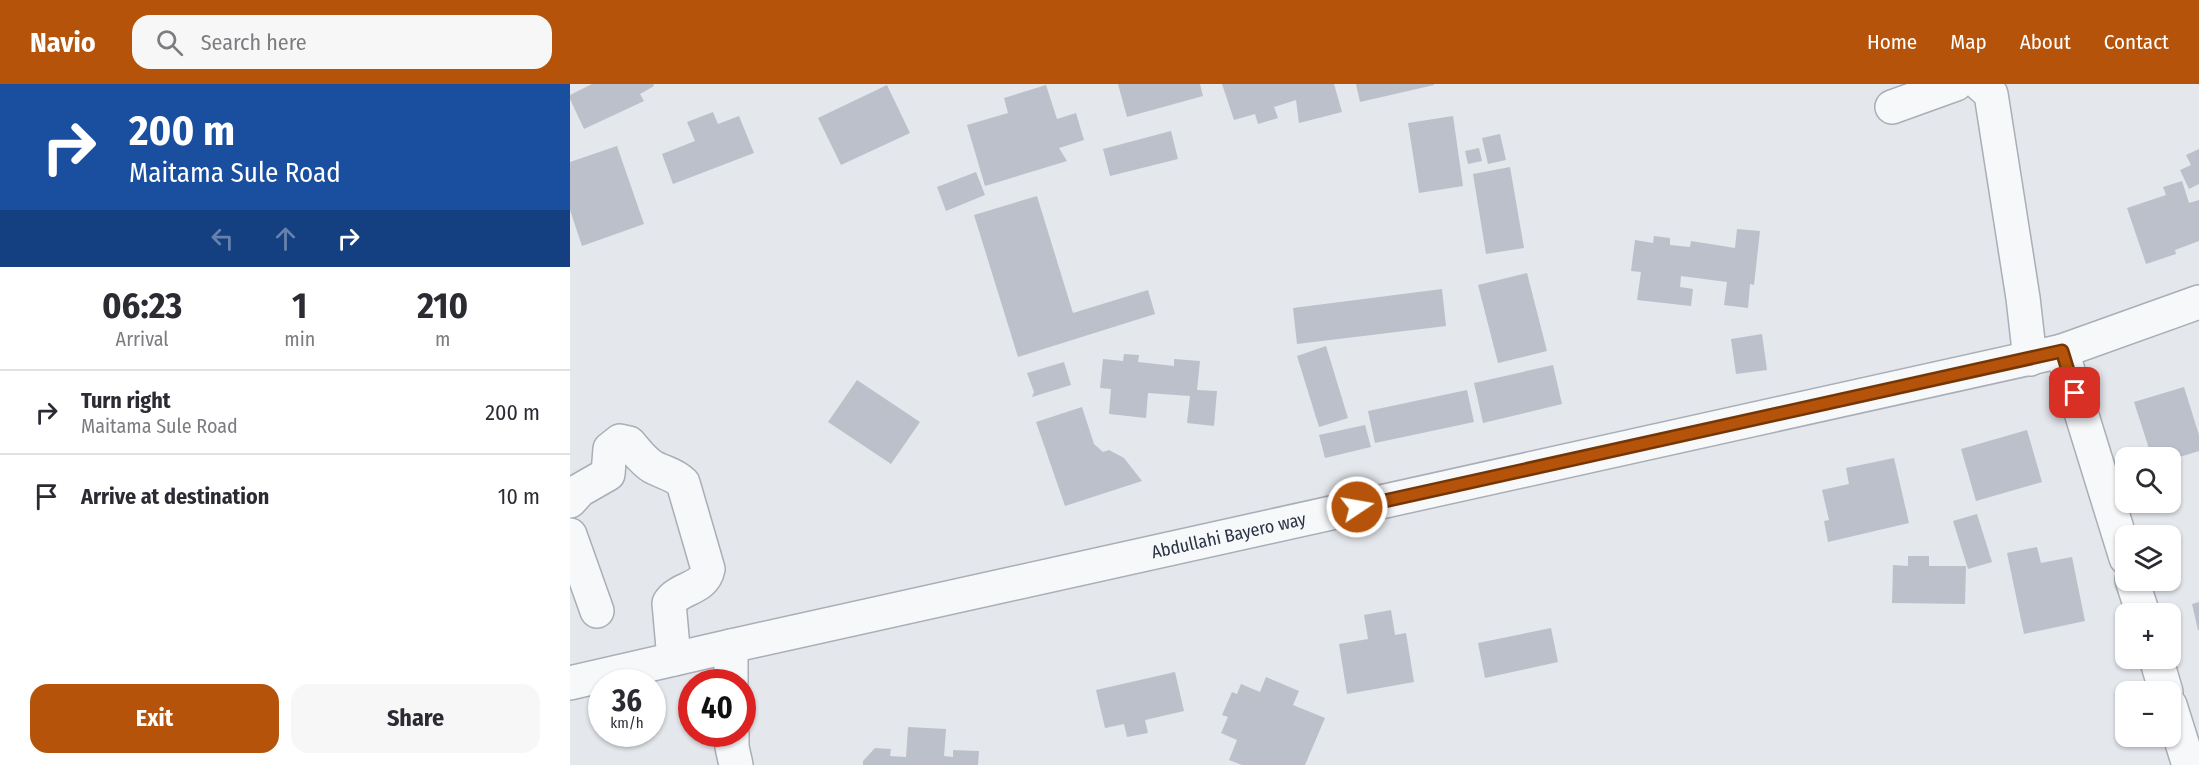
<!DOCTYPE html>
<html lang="en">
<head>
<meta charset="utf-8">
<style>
	:root { --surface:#fff; --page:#f7f7f7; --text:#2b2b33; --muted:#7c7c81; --line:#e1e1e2; --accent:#b45309 }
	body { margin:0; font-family:"Fira Sans Condensed",sans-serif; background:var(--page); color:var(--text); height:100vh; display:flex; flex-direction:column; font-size:22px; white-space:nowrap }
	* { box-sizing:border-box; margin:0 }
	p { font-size:20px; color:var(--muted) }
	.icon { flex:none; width:33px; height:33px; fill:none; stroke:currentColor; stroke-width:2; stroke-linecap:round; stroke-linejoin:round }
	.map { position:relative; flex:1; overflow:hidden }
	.sheet { display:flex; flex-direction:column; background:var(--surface); width:570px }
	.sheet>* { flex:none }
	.guide { background:#1a4fa0; color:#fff; overflow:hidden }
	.tools { position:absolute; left:1545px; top:363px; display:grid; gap:12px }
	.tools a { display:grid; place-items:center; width:66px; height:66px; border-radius:12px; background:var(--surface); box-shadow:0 2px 4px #0004; font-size:30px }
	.speed { position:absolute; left:18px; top:585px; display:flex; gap:12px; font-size:30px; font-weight:700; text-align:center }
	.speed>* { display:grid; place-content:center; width:78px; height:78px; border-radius:50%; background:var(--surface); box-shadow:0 2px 4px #0004; line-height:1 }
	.speed small { font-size:15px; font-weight:400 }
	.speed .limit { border:9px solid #d22; background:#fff; color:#111 }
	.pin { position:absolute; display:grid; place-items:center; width:51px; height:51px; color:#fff; margin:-26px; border-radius:12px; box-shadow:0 3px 9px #0006 }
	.me { position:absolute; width:66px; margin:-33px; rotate:78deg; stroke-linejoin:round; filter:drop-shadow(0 0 4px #0008) }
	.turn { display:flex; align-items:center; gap:21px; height:126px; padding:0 30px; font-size:27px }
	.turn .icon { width:78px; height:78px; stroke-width:2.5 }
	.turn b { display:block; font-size:42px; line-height:51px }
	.lanes { display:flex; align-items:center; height:57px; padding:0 30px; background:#0003; justify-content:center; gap:30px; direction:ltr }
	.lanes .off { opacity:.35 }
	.eta { display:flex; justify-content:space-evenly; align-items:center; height:102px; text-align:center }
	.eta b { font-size:36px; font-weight:700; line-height:42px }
	.cta { display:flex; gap:12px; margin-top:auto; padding:12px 30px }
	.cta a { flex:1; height:69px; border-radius:18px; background:var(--accent); color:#fff; font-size:24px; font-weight:700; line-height:69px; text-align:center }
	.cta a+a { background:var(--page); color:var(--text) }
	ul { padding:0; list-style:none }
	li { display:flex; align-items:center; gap:18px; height:84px; padding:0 30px; border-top:2px solid var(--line) }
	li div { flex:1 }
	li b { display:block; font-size:22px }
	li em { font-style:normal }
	header { display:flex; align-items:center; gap:36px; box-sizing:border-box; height:84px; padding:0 30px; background:var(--accent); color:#fff }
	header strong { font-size:28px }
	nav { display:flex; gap:33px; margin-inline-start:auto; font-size:21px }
	.search { width:420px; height:54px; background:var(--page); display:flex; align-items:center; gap:15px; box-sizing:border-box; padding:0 21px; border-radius:18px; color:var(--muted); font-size:22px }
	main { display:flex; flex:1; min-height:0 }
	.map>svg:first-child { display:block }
</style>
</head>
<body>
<header>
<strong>Navio</strong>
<div class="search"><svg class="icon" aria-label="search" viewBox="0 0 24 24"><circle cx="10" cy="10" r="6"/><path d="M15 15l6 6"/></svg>Search here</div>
<nav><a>Home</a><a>Map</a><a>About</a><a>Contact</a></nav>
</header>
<main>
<section class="sheet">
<div class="guide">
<div class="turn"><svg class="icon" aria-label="right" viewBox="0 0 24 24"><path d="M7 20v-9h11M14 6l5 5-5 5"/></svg><div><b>200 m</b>Maitama Sule Road</div></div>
<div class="lanes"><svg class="icon off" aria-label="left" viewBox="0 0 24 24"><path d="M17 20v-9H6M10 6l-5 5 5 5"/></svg><svg class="icon off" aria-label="ahead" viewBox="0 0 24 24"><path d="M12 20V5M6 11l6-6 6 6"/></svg><svg class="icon" aria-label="right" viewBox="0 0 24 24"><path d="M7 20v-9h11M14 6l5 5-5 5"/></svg></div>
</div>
<div class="eta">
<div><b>06:23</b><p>Arrival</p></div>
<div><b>1</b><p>min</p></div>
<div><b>210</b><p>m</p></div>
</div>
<ul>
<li><svg class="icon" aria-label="right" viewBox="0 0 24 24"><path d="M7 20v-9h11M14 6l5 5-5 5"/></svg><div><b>Turn right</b><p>Maitama Sule Road</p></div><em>200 m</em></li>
<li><svg class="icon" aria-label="arrive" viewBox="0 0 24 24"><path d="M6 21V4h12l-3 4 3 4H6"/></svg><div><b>Arrive at destination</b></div><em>10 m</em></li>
</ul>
<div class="cta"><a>Exit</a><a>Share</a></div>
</section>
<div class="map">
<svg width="1629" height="681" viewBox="0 0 1629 681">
	<rect width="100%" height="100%" fill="#e4e7ec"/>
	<!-- building -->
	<path fill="#bbc0ca" d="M 22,0 L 83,0 L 84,2 L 70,10 L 74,17 L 14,45 L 0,15 L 0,11 Z
		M 548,0 L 630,0 L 633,12 L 557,33 Z
		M 652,0 L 764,0 L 772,28 L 729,39 L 726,16 L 704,23 L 708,34 L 688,40 L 685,30 L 664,36 Z
		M 786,0 L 864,0 L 864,1 L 790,18 Z
		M 317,1 L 340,49 L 271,81 L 248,34 Z
		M 476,1 L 487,35 L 506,29 L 514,56 L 489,64 L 497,77 L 415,102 L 397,41 L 438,29 L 434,14 Z
		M 143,28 L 148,40 L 169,32 L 184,69 L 103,100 L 92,70 L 125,57 L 117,38 Z
		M 883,32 L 893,102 L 849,109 L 838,39 Z
		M 601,47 L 608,75 L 540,92 L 533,65 Z
		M 930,50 L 936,76 L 918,80 L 912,54 Z
		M 47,62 L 74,140 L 12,162 L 0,126 L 0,78 Z
		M 909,64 L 912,77 L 898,80 L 895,67 Z
		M 1629,65 L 1629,100 L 1619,105 L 1610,86 L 1621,81 L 1616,71 Z
		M 940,83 L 954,164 L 916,170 L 903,90 Z
		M 406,88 L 415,111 L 376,127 L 367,103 Z
		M 1612,97 L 1619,119 L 1629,116 L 1629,157 L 1605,166 L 1606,170 L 1576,180 L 1557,124 L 1596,111 L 1593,103 Z
		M 467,112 L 503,229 L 578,206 L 585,230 L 448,273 L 404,131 Z
		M 1167,145 L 1190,147 L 1184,201 L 1180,200 L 1178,224 L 1154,221 L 1157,198 L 1111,192 L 1110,203 L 1123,205 L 1121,222 L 1067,216 L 1071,188 L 1061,187 L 1065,156 L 1083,159 L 1084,152 L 1100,154 L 1100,161 L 1120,163 L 1121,157 L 1165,164 Z
		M 957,189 L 977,267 L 928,279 L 908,201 Z
		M 872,205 L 876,242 L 727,260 L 723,224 Z
		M 1192,250 L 1197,286 L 1166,290 L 1161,255 Z
		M 756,262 L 778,334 L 749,343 L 727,272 Z
		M 554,270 L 569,271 L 568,278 L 604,282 L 604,275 L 630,277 L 627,306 L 647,307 L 644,342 L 617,339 L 620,312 L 578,309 L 576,334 L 539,330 L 541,305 L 530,304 L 533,275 L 553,277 Z
		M 494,278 L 501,301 L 462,313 L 464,308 L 457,289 Z
		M 983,281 L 992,320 L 913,339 L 904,299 Z
		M 287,296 L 350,338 L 321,380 L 258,338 Z
		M 1614,303 L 1629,351 L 1629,367 L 1600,376 L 1600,374 L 1582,374 L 1564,318 Z
		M 897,306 L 904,338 L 805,359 L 798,327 Z
		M 512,323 L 524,360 L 533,368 L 539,366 L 554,374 L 572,397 L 495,422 L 466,338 Z
		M 795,341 L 801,363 L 755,374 L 749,351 Z
		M 1457,346 L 1472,398 L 1406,417 L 1391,365 Z
		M 1324,374 L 1339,439 L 1258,458 L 1254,437 L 1259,436 L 1252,406 L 1279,400 L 1276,384 Z
		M 1407,430 L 1422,478 L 1398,485 L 1383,437 Z
		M 1467,463 L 1471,479 L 1502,473 L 1515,537 L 1454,550 L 1437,469 Z
		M 1338,472 L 1359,472 L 1359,482 L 1396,482 L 1395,520 L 1322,519 L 1323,481 L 1338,482 Z
		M 1629,518 L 1629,546 L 1628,546 L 1622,520 Z
		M 821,526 L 825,551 L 836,549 L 844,598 L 777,610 L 769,560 L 798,555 L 794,531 Z
		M 981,544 L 988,578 L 915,594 L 908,559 Z
		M 605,588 L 614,627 L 575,636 L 578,649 L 557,653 L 554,640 L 535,644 L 526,606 Z
		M 696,593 L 729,607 L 723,621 L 755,634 L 735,681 L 672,681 L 659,676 L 667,656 L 651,649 L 658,633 L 652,631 L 662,608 L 667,610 L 671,600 L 690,608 Z
		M 338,643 L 376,645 L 374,672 L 383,673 L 383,666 L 409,667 L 408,681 L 293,681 L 293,677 L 305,664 L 321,665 L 320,672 L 336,673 Z"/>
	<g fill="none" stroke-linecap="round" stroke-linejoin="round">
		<!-- minor casing -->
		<g stroke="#a9aeb7" stroke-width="36">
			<g id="minor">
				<path d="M 1410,0 L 1421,10 L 1453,214 L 1460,275"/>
				<path d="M 1322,23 L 1386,0"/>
				<path d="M 1492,267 L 1556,474"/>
				<path d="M 0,417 L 10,406 L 38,390 L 40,365 L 50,357 L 59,359 C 67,368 73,377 83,383 C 94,389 104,390 113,399 L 138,485 C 134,506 109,503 99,519 L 104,575"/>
				<path d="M 0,451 L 27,527"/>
				<path d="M 1562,496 L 1573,530"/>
				<path d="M 161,562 L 161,598"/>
				<path d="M 1586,574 L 1596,608"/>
				<path id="s1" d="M 0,599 L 161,562 L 1492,267 L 1629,218"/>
				<path d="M 1600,621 L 1619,681"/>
				<path d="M 162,650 L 162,663 L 166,681"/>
			</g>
		</g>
		<!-- minor -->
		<use href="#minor" stroke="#f7f8fa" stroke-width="33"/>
	</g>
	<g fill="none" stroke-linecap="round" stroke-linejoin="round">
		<!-- route casing -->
		<g stroke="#753606" stroke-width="15">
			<path id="route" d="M 787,423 L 1492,267 L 1505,309"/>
		</g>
		<!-- route -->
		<use href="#route" stroke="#b45309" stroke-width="10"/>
	</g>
	<g text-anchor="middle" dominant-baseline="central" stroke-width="4.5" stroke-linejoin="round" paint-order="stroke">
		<!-- street labels -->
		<g font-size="18" fill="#2b3445" stroke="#f4f6f9">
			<text stroke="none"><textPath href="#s1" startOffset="675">Abdullahi Bayero way</textPath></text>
		</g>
	</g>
</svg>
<div class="tools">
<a><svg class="icon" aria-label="search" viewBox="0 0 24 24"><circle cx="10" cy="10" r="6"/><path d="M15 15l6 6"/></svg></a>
<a><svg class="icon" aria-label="layers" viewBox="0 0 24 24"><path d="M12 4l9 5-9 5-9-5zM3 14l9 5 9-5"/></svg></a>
<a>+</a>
<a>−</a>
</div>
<div class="speed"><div>36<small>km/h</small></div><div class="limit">40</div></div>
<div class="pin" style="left:1505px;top:309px;background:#d93025"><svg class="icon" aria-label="arrive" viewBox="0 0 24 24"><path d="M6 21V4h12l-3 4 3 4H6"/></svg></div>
<svg class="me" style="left:787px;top:423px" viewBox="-20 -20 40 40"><circle r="17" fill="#b45309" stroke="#fff" stroke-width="3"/><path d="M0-11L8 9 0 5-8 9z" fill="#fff"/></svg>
</div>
</main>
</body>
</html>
